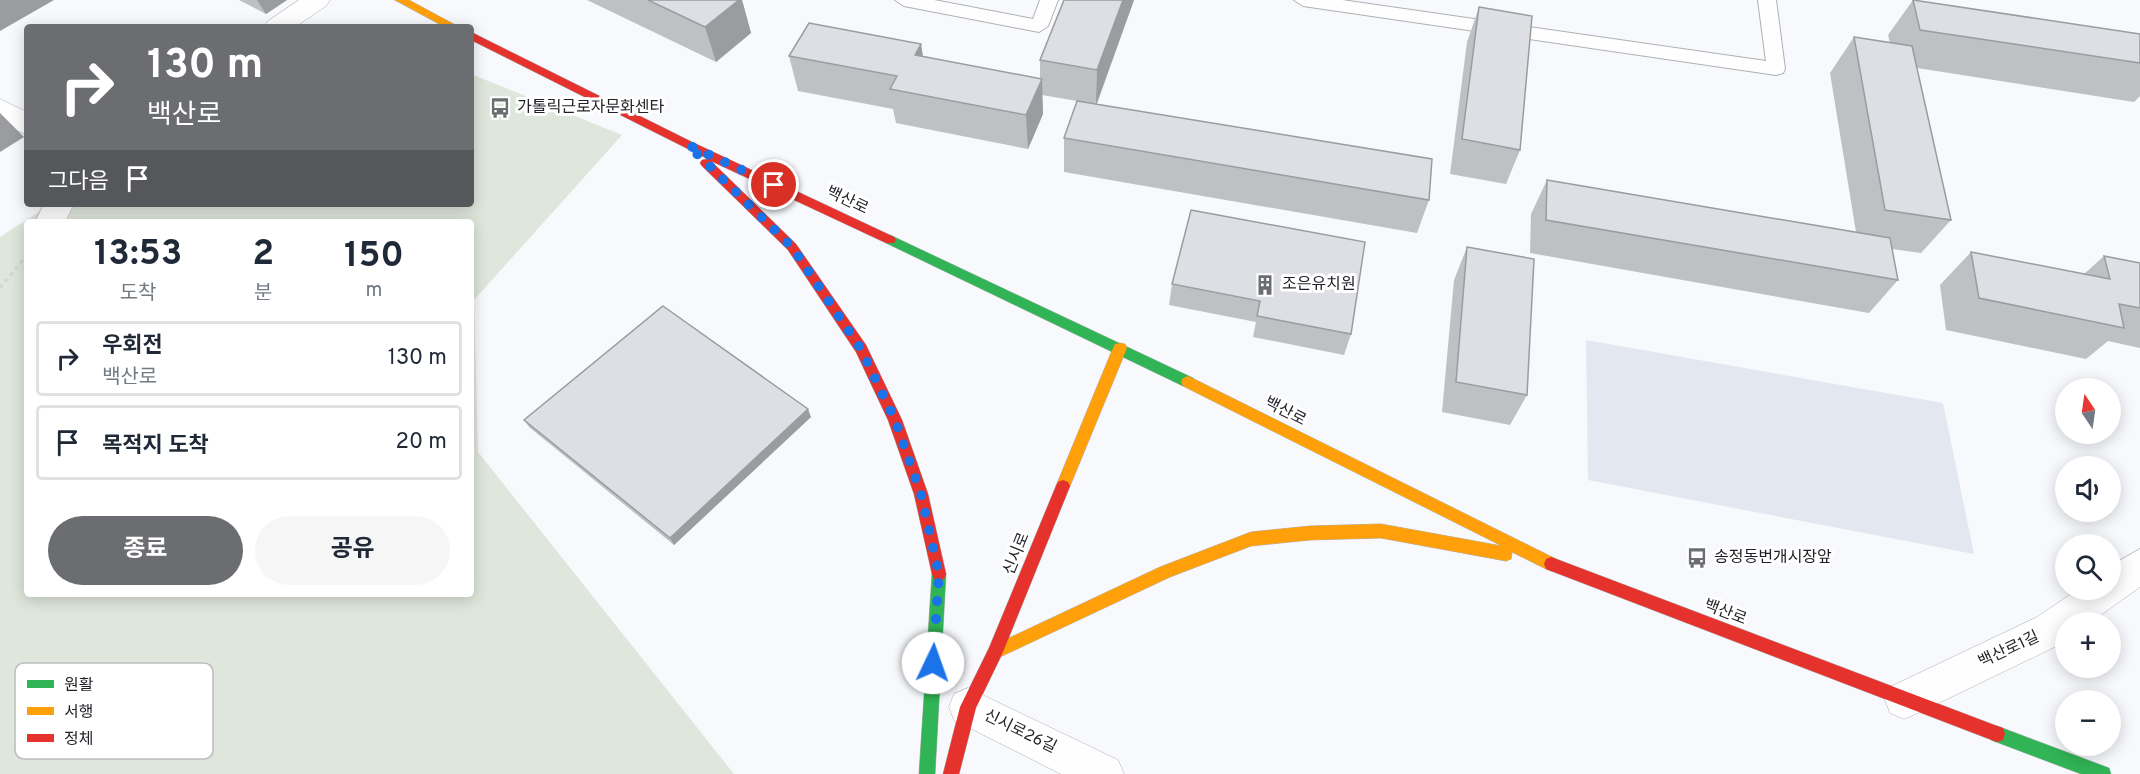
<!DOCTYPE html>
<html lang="ko">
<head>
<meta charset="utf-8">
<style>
	:root { --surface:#fff; --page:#f6f6f7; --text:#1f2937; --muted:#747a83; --line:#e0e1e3; --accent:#6b6d71 }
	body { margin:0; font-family:Overpass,"Noto Sans KR",sans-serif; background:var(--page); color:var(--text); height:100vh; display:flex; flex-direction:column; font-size:22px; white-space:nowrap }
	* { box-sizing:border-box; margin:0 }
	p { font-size:20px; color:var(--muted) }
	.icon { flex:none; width:33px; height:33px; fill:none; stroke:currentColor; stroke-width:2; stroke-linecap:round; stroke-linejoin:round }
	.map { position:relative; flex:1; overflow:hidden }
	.side { position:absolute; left:24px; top:219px; width:450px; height:378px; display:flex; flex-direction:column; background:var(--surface); border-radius:6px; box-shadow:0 3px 15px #0003 }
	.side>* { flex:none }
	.banner { position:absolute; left:24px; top:24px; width:450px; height:183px; border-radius:6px; box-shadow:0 3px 15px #0003; background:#6b6d71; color:#fff; overflow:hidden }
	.needle { width:39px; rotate:347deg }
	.controls { position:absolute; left:2055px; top:378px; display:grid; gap:12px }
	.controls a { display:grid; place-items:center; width:66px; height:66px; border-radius:50%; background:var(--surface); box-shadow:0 3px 15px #0003; font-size:30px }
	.pin { position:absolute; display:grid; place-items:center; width:51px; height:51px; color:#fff; margin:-26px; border:3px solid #fff; border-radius:50%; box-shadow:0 2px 6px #0007 }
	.me { position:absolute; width:66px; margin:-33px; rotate:3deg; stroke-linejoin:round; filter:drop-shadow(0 0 4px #0008) }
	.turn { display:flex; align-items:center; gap:21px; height:126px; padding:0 24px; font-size:27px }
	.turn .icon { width:78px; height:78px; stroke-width:2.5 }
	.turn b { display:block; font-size:42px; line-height:51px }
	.then { display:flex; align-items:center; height:57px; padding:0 24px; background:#0003; gap:12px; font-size:22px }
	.eta { display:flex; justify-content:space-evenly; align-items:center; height:102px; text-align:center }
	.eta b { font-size:36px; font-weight:700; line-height:42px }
	.cta { display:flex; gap:12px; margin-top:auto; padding:12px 24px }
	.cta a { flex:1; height:69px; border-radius:36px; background:var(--accent); color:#fff; font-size:24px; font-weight:700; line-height:69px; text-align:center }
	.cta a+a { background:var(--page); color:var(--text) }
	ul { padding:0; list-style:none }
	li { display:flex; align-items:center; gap:18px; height:75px; margin:0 12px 9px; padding:0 12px; border:3px solid var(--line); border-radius:6px }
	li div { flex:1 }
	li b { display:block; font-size:22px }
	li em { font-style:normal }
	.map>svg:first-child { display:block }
</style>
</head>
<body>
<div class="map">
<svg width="2140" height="774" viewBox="0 0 2140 774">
	<rect width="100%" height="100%" fill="#f7f9fc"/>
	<!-- built -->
	<path fill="#e3e8f0" d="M 1586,340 L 1943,403 L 1974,554 L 1588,480 Z"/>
	<!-- green -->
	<path fill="#dfe6db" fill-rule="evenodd" d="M 471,74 L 622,135 L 474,300 L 478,452 L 734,774 L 0,774 L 0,237 L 51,204 L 471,204 ZM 27,222 L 471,222 L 471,594 L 27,594 Z"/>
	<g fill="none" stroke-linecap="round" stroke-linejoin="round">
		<!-- lane casing -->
		<g stroke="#aeb0b4" stroke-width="2">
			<path id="lane" d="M 895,0 L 934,0 L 1033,19 L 1040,0 L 1058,0 L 1048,26 L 1039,32 L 904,6 Z
				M 1294,0 L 1342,0 L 1766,61 L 1758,0 L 1776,0 L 1785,69 L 1783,73 L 1776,75 L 1303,6 Z"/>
		</g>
		<!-- street casing -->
		<g stroke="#aeb0b4" stroke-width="1">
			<path id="street" d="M 299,0 L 330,0 L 326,6 L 295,27 L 264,27 L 268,21 Z
				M 0,99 L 27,112 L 27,135 L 0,122 Z
				M 44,204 L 74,204 L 65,222 L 35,222 Z
				M 2140,549 L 2140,587 L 2091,622 L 2066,622 L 2063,643 L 1918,713 L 1904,719 L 1890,713 L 1885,700 L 1890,687 L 2037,617 L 2077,590 L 2110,590 L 2110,566 Z
				M 968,688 L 1118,760 L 1124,774 L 1061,774 L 954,720 L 949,707 L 954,694 Z"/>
		</g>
		<!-- fast casing -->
		<g stroke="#aeb0b4" stroke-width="1">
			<path id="fast" d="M 890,235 L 1193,378 L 1195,382 L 1193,386 L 1183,386 L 886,243 L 884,240 Z
				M 939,567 L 944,569 L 946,574 L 935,774 L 919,774 L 932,574 L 934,569 Z
				M 1997,726 L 2109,768 L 2111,774 L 2081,774 L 1991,740 L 1989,734 L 1991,728 Z"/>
		</g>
		<!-- slow casing -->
		<g stroke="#aeb0b4" stroke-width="1">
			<path id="slow" d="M 395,0 L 409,0 L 459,27 L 445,27 Z
				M 1120,343 L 1125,344 L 1127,348 L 1070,486 L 1068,490 L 1063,492 L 1058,490 L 1056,486 L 1113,348 L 1115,344 Z
				M 1188,376 L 1556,559 L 1558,564 L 1556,569 L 1551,571 L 1546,569 L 1512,552 L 1511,559 L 1506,561 L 1381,538 L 1310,540 L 1251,546 L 1170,577 L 1000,657 L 995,659 L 990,657 L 987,652 L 990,647 L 1160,567 L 1251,532 L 1310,526 L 1381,524 L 1502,546 L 1183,386 L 1181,382 L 1183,378 Z"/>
		</g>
		<!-- jam casing -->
		<g stroke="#aeb0b4" stroke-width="1">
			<path id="jam" d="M 471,32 L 692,142 L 894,237 L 896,240 L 894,243 L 886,243 L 711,161 L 796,244 L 866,345 L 902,420 L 928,494 L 946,574 L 944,579 L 939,581 L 934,579 L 932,574 L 914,494 L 888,420 L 856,352 L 788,250 L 702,166 L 700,163 L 702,160 L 708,159 L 471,40 Z
				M 1063,480 L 1068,482 L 1070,486 L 1003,652 L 976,708 L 959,774 L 943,774 L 960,707 L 989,648 L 1056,486 L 1058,482 Z
				M 1551,557 L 1997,726 L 2003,728 L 2005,734 L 2003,740 L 1997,742 L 1546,569 L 1544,564 L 1546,559 Z"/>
		</g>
		<!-- path -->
		<path stroke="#d5d5d7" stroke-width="3" stroke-dasharray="4 4" stroke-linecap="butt" d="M 0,288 L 27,255"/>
		<!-- lane -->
		<use href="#lane" fill="#fefeff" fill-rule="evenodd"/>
		<!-- street -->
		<use href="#street" fill="#fefeff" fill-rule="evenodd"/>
		<!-- fast -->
		<use href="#fast" fill="#30b455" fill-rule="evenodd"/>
		<!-- slow -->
		<use href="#slow" fill="#ff9f0a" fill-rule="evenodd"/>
		<!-- jam -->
		<use href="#jam" fill="#e5322d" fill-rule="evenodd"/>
	</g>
	<!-- wall -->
	<path fill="#bec0c4" d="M 239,0 L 287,0 L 266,14 Z
		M 587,0 L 742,0 L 751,33 L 716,62 Z
		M 1134,0 L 1097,104 L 1429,200 L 1417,233 L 1064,172 L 1064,138 L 1077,101 L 1042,95 L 1043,114 L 1028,149 L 896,123 L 893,109 L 798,91 L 789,56 L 921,44 L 923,56 L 1040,79 L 1040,60 Z
		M 1913,0 L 2140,34 L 2140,96 L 2134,102 L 1917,68 L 1951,220 L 1921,253 L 1892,249 L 1898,280 L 1869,313 L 1530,253 L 1531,214 L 1547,180 L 1856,232 L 1830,73 L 1854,37 L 1890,43 L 1888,35 Z
		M 1479,7 L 1520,150 L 1506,184 L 1450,174 L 1467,42 Z
		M 1191,210 L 1351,334 L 1344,355 L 1253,337 L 1256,322 L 1169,305 L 1172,284 Z
		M 1467,247 L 1527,395 L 1510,425 L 1442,412 L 1454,280 Z
		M 1971,252 L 2084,274 L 2104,256 L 2140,263 L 2140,348 L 2108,341 L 2086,359 L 1946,330 L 1940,285 Z
		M 811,417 L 674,545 L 529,427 L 524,420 Z"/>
	<!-- shaded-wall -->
	<path fill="#9b9ca0" d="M 0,0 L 54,0 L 0,31 Z
		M 257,0 L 287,0 L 266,14 Z
		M 739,0 L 742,0 L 751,33 L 716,62 L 705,27 Z
		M 1123,0 L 1134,0 L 1096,105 L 1097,70 Z
		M 921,44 L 926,79 L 915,55 Z
		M 1042,79 L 1043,114 L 1028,149 L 1026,115 Z
		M 0,113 L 24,137 L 0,152 Z
		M 808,409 L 811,417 L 674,545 L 670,538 Z"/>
	<!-- building -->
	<path fill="#dddfe4" stroke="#9b9ca0" stroke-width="1.5" d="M 648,0 L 739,0 L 705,27 Z
		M 1064,0 L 1123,0 L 1097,70 L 1040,60 Z
		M 1913,0 L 2140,34 L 2140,63 L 1920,30 Z
		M 1479,7 L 1532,16 L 1520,150 L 1462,139 Z
		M 809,23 L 921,44 L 915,55 L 1042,79 L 1026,115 L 890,89 L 897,76 L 789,56 Z
		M 1854,37 L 1912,46 L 1951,220 L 1885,210 Z
		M 1077,101 L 1432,159 L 1429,200 L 1064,138 Z
		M 1547,180 L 1890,238 L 1898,280 L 1546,220 Z
		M 1191,210 L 1365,242 L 1351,334 L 1257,316 L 1260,301 L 1172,284 Z
		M 1467,247 L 1534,259 L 1527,395 L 1456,382 Z
		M 1971,252 L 2110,279 L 2104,256 L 2140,263 L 2140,308 L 2119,304 L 2124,328 L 1979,298 Z
		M 663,306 L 808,409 L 670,538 L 524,420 Z"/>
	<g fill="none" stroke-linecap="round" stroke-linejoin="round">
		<!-- route -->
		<path stroke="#1a73e8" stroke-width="10" stroke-dasharray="0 18" d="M 774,185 L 688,145 L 792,247 L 861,349 L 895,420 L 921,494 L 939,574 L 933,663"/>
	</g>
	<!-- icons -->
	<defs>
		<g id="bus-bare" transform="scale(1.62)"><path d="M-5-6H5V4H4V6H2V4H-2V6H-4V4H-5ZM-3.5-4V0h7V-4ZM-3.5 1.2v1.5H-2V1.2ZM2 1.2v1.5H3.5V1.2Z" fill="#6b6d71" stroke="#fff" stroke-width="2.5" paint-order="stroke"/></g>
		<g id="building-bare" transform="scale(1.62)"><path d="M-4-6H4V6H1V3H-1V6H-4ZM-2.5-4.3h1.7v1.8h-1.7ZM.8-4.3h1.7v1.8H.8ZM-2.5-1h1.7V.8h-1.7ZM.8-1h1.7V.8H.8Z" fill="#6b6d71" stroke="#fff" stroke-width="2.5" paint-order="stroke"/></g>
	</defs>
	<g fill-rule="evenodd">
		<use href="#bus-bare" x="500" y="108"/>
		<use href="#building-bare" x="1265" y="285"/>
		<use href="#bus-bare" x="1697" y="558"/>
	</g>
	<g text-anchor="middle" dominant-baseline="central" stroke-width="6" stroke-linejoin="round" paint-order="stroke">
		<!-- poi labels -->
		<g font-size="16" fill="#1f2126" stroke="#fff" text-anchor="start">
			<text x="517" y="108">가톨릭근로자문화센타</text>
			<text x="1282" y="285">조은유치원</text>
			<text x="1714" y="558">송정동번개시장앞</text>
		</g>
		<!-- street labels -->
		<g font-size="16" fill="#1f2126" stroke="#fff">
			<text transform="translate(847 201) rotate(25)">백산로</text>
			<text transform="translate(1285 412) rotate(27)">백산로</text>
			<text transform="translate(1017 554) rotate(-68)">신시로</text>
			<text transform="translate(1725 613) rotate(21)">백산로</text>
			<text transform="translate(2009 650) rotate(-25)">백산로1길</text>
			<text transform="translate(1020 732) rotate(26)">신시로26길</text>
		</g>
	</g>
	<!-- legend -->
	<rect x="15" y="663" width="198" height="96" rx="9" fill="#fff" stroke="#bcbcbe" stroke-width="1.5"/>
	<rect x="27" y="680" width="27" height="8" fill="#30b455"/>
	<rect x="27" y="707" width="27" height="8" fill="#ff9f0a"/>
	<rect x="27" y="734" width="27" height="8" fill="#e5322d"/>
	<g font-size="16" fill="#1f2126">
		<text x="64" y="690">원활</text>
		<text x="64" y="717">서행</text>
		<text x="64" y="744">정체</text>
	</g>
</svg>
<div class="controls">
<a><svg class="needle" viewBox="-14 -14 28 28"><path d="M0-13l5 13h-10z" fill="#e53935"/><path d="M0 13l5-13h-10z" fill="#747a83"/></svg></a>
<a><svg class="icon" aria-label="sound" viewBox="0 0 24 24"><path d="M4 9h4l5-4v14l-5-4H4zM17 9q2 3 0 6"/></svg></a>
<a><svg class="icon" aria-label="search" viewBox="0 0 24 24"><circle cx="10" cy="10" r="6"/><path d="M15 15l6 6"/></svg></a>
<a>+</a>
<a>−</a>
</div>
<div class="pin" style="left:774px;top:185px;background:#d93025"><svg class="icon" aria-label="arrive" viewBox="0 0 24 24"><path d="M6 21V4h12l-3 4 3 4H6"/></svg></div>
<svg class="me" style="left:933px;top:663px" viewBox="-20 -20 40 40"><circle r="19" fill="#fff"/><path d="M0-13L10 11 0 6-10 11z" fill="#1a73e8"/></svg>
<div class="banner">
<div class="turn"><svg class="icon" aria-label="right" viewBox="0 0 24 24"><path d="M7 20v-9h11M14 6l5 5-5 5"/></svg><div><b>130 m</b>백산로</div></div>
<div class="then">그다음<svg class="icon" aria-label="arrive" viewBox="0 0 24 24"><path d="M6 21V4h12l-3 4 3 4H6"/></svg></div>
</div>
<section class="side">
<div class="eta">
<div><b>13:53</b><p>도착</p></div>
<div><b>2</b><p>분</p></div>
<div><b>150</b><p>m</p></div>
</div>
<ul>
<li><svg class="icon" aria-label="right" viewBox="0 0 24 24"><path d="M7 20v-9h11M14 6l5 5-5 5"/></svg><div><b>우회전</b><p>백산로</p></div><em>130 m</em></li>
<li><svg class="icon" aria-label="arrive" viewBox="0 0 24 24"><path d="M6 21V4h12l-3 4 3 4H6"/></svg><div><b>목적지 도착</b></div><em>20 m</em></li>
</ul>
<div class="cta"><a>종료</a><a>공유</a></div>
</section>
</div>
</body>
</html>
